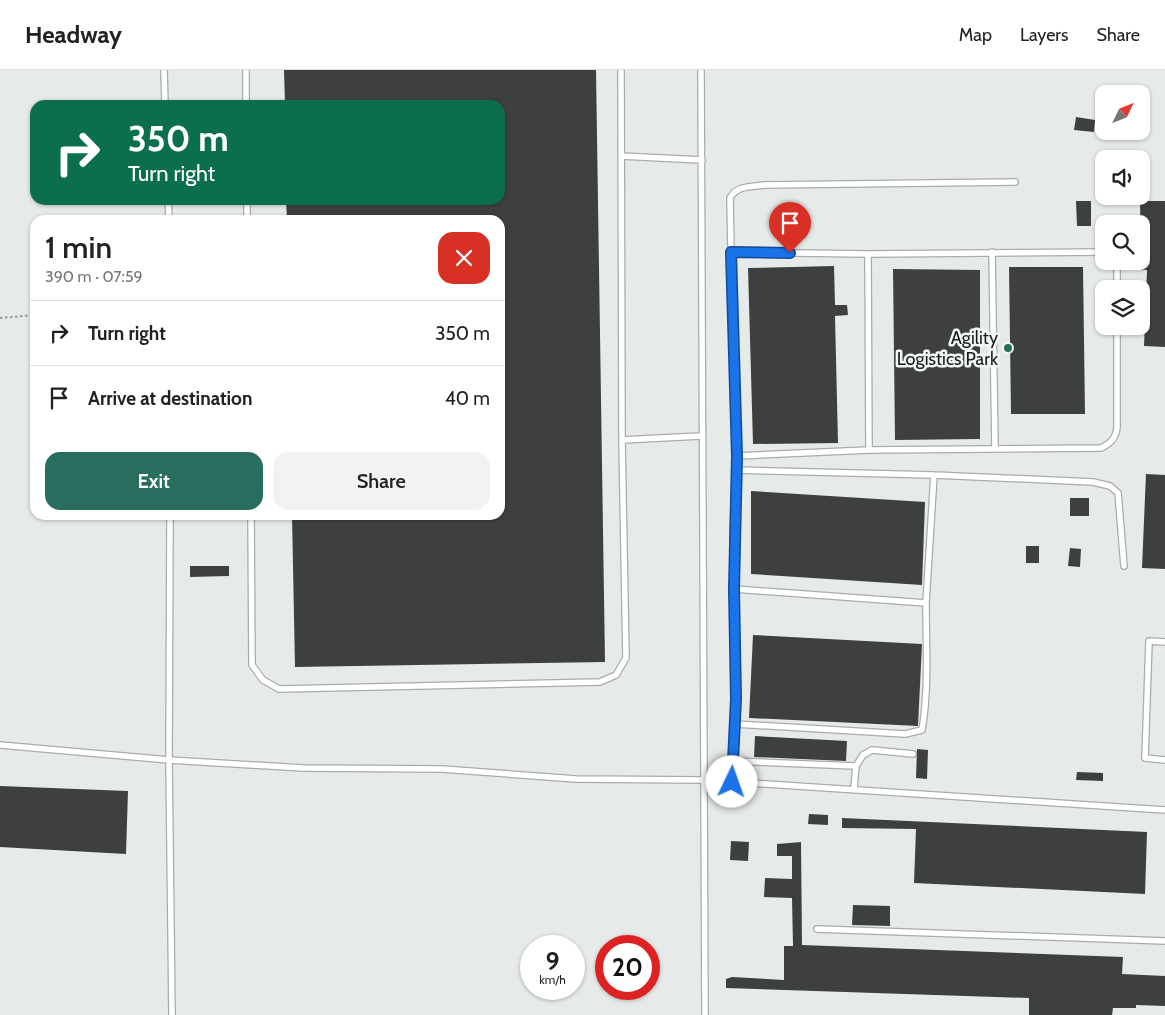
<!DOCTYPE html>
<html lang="en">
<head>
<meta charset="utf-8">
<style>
	:root { --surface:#fff; --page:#f2f2f2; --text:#222; --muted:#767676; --line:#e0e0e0; --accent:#296d5f }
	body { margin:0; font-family:Cabin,sans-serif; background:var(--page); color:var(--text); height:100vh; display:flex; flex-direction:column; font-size:19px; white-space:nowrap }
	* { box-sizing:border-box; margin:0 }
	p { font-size:16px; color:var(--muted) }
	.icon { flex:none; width:28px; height:28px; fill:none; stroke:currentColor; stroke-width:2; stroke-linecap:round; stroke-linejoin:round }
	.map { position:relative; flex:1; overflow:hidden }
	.details { position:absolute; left:30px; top:145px; width:475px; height:305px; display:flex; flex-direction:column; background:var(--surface); border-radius:15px; box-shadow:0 1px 4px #0004 }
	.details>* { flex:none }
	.guide { position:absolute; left:30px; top:30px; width:475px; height:105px; border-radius:15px; box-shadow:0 1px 4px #0004; background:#0b6e4f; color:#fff; overflow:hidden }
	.needle { width:32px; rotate:47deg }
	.controls { position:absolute; left:1095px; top:15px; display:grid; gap:10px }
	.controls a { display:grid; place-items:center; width:55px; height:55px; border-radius:10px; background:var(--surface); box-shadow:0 1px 4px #0004; font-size:25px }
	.speed { position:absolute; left:520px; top:865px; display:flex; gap:10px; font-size:25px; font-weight:700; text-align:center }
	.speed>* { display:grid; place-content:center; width:65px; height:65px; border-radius:50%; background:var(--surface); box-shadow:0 1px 4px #0004; line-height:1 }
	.speed small { font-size:12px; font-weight:400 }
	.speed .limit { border:8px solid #d22; background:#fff; color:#111 }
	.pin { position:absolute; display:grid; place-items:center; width:42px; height:42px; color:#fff; margin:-51px -21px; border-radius:50% 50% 50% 0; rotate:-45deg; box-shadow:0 0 5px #0007 }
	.pin .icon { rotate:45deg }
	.me { position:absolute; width:55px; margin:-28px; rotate:3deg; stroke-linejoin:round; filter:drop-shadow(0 0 4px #0008) }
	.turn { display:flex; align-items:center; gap:18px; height:105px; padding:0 15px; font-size:22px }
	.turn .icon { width:65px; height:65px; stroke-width:2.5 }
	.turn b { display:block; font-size:35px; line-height:42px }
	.round { display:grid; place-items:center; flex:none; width:52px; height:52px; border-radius:15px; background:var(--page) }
	.head { display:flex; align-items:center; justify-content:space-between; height:85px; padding:0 15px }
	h1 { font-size:30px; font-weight:600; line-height:38px }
	.primary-button { display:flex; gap:10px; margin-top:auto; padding:10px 15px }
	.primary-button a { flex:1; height:58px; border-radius:15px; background:var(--accent); color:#fff; font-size:20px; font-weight:600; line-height:58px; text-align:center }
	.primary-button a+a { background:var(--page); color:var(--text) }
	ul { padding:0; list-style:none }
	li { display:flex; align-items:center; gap:15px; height:65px; padding:0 15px; border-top:1px solid var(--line) }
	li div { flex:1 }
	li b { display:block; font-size:19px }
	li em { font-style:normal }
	header { display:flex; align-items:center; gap:30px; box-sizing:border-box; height:70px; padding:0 25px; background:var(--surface); border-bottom:1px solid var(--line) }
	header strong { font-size:24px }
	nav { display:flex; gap:28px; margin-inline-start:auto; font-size:18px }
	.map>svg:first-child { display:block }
</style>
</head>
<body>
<header>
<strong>Headway</strong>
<nav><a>Map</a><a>Layers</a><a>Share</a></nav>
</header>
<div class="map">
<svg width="1165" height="945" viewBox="0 0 1165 945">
	<rect width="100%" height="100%" fill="#e6ebea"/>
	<!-- building -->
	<path fill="#3d403f" d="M 284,0 L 596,0 L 605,592 L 295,597 L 292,445 L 500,445 L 500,150 L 287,150 L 286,130 L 500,130 L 500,35 L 285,35 Z
		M 1076,47 L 1095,50 L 1094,62 L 1074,60 Z
		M 1076,131 L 1091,131 L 1091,156 L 1077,156 Z
		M 1140,131 L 1165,131 L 1165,277 L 1144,276 L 1147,200 L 1138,199 L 1139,191 L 1141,191 Z
		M 834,196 L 835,235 L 847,235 L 848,245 L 835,246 L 838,373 L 753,374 L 748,198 Z
		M 1009,197 L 1083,197 L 1085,344 L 1011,344 Z
		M 893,199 L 980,200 L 980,369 L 895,370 Z
		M 1146,404 L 1165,405 L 1165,499 L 1142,498 Z
		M 751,421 L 925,432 L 922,515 L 751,504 Z
		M 1070,428 L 1089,428 L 1089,446 L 1070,446 Z
		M 1026,476 L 1039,476 L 1039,493 L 1026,493 Z
		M 1070,478 L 1081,479 L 1080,497 L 1068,496 Z
		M 190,496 L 229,496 L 229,506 L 190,507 Z
		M 753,565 L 922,574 L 918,656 L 749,648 Z
		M 755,666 L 847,671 L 846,691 L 754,687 Z
		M 917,679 L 928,680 L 927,709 L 916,708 Z
		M 1077,702 L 1103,703 L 1103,711 L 1076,710 Z
		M 0,716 L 128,721 L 126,784 L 0,777 Z
		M 809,744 L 828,745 L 828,755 L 808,754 Z
		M 842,748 L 1147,762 L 1145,824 L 914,813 L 916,759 L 842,758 Z
		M 731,771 L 749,772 L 748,791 L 730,790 Z
		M 801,772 L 802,875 L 1123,887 L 1122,904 L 1165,906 L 1165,936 L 1136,935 L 1136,938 L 1113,938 L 1112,945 L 1029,945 L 1029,928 L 726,918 L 726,909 L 732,907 L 784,910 L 784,876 L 793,876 L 792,828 L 764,827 L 765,808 L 792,809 L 792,786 L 777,786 L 777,774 Z
		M 853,835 L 890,836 L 890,856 L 852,855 Z"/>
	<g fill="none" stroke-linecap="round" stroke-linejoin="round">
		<!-- service casing -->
		<g stroke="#a8acab" stroke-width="8">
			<path id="service" d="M 164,0 L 165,35
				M 246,0 L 246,35
				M 621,0 L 622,370
				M 701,0 L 705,945
				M 621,86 L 702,90
				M 168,130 L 169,150
				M 247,130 L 247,150
				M 731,182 L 730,128 C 737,115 751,117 764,115 L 1015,112
				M 992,182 L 995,378
				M 1104,182 L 868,184 L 731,182 L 737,386 L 869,380 L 1101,378 C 1111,373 1116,368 1117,357 L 1117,256
				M 868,184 L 869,380
				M 1117,191 L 1117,219
				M 934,405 L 1093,412 L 1110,416 L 1118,423 L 1124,496
				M 170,445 L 169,690 L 172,945
				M 251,445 L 252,595 L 263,610 L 279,619 L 600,612 L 616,605 L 626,588 L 622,370 L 701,366
				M 734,519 L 926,533 L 934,405 L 736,400
				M 1165,572 L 1149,571 L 1145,688 L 1165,690
				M 735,654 L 905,664 L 922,660 C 929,619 926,575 926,533
				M 0,675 L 169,690 L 303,698 L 442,699 L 576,709 L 703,710 L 1165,740
				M 734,691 L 856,696 L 854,718
				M 856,696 L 863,685 L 872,680 L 913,684
				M 732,712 C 739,603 728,494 737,386
				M 817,859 L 1165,871"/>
		</g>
		<!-- path -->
		<path stroke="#949797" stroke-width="2" stroke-dasharray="2.5 2.5" stroke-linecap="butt" d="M 0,248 L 35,245"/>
		<!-- service -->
		<use href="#service" stroke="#fff" stroke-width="5.5"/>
	</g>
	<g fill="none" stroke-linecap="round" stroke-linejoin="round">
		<!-- route casing -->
		<g stroke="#114b97" stroke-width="12">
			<path id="route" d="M 732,712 L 736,629 L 734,519 L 737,386 L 731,182 L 790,183"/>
		</g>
		<!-- route -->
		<use href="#route" stroke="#1a73e8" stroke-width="9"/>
	</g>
	<!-- markers -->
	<circle fill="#296d5f" stroke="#f4f8f7" stroke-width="2" cx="1008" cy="278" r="5"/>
	<g text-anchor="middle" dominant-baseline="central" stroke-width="5" stroke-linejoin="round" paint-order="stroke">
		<!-- poi labels -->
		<g font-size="18" fill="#191a1a" stroke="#f4f8f7" text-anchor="end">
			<text x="998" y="268">Agility<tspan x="998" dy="21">Logistics Park</tspan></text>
		</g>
	</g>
</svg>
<div class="controls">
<a><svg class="needle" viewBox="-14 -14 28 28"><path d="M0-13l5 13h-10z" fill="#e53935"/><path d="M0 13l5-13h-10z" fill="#767676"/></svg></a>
<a><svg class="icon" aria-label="sound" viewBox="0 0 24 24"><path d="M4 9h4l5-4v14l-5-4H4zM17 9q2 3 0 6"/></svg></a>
<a><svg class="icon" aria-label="search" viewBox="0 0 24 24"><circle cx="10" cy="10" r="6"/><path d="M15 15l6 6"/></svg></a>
<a><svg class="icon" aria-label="layers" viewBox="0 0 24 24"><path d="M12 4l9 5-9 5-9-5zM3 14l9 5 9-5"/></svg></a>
</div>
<div class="speed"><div>9<small>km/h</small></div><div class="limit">20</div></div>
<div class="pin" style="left:790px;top:183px;background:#d93025"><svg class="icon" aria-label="arrive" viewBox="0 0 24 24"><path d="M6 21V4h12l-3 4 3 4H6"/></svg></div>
<svg class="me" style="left:732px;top:712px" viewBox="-20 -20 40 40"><circle r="19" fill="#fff"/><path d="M0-13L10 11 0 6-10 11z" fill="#1a73e8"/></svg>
<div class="guide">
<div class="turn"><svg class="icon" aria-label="right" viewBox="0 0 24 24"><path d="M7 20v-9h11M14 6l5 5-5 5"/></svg><div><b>350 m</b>Turn right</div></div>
</div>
<section class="details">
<div class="head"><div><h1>1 min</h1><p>390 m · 07:59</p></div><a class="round" style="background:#d93025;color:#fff"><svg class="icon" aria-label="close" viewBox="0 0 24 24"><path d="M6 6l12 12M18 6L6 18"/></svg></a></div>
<ul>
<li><svg class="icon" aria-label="right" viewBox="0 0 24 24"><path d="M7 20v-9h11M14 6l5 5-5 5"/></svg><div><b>Turn right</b></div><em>350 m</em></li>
<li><svg class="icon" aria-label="arrive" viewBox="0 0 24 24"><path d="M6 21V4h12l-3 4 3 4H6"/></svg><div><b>Arrive at destination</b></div><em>40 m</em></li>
</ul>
<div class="primary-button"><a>Exit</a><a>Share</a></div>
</section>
</div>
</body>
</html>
